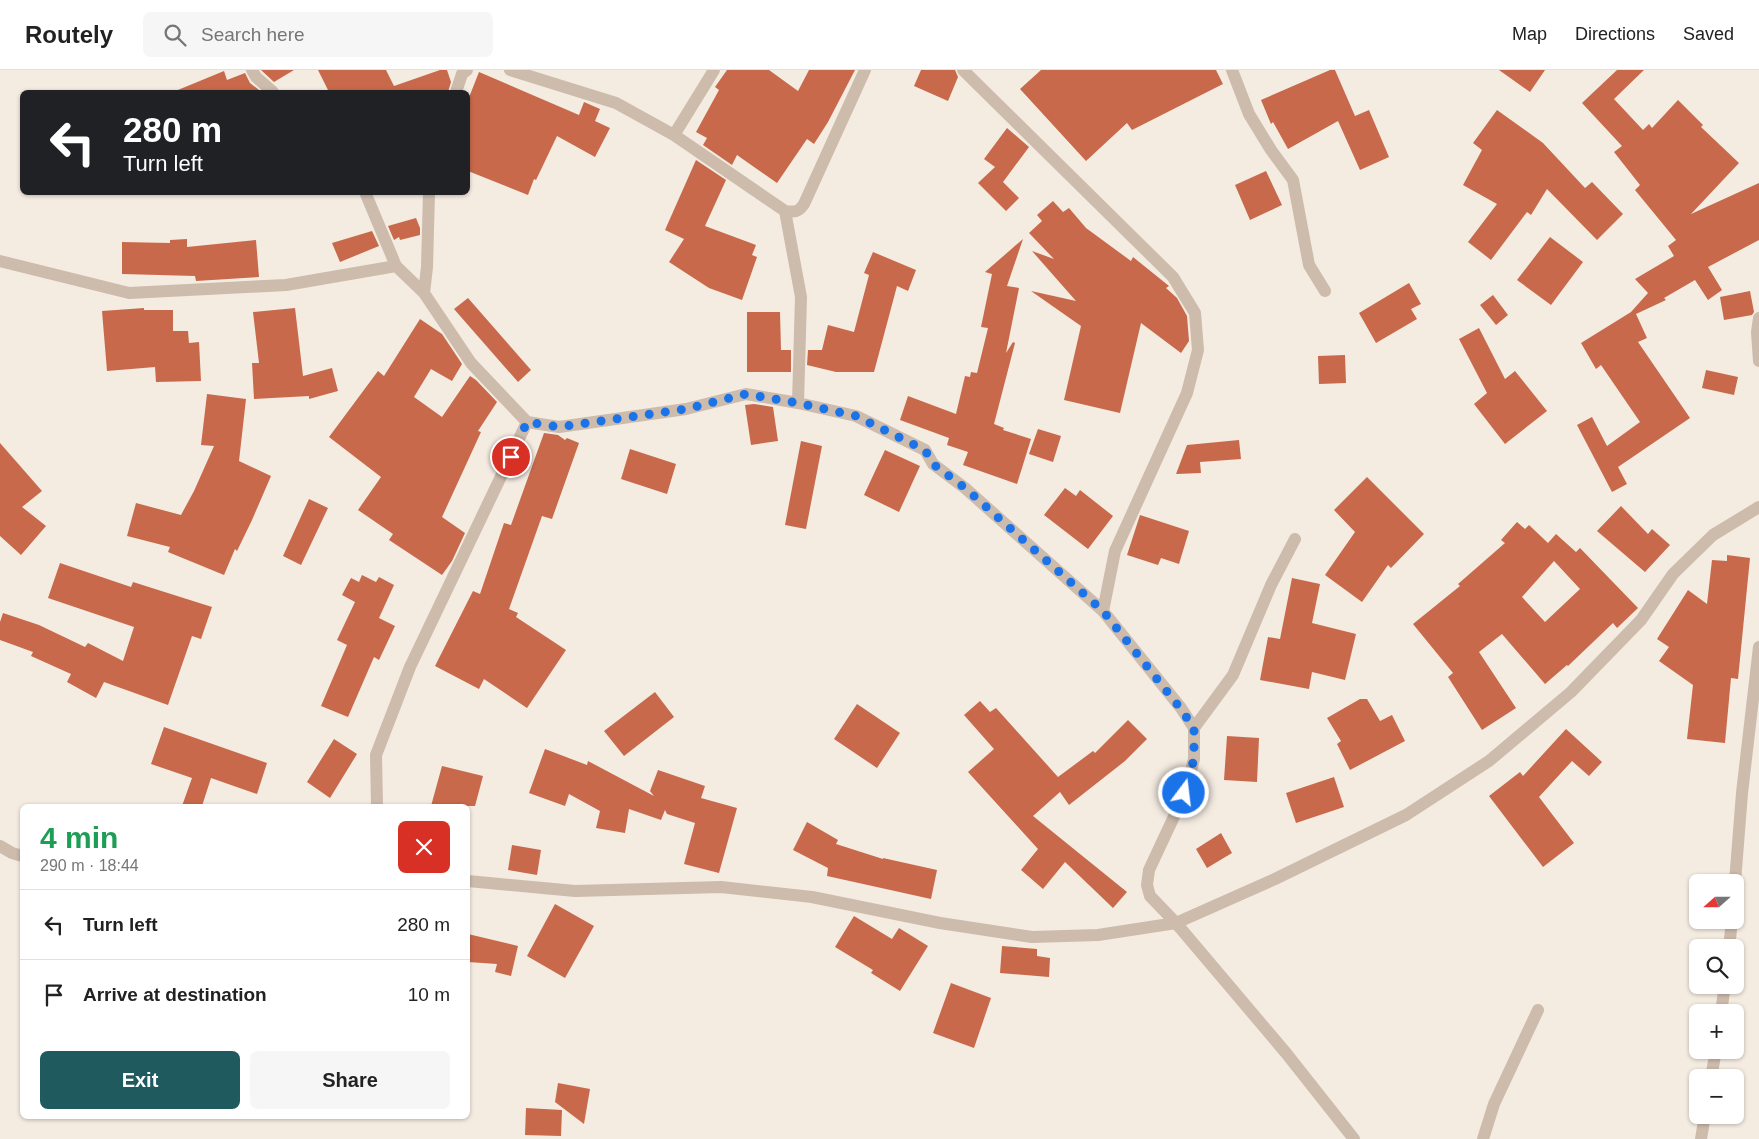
<!DOCTYPE html>
<html lang="en">
<head>
<meta charset="utf-8">
<style>
	:root { --surface:#fff; --page:#f6f6f6; --text:#222; --muted:#767676; --line:#e0e0e0; --accent:#1f5a5e }
	body { margin:0; font-family:Helvetica,sans-serif; background:var(--page); color:var(--text); height:100vh; display:flex; flex-direction:column; font-size:19px; white-space:nowrap }
	* { box-sizing:border-box; margin:0 }
	p { font-size:16px; color:var(--muted) }
	.icon { flex:none; width:28px; height:28px; fill:none; stroke:currentColor; stroke-width:2; stroke-linecap:round; stroke-linejoin:round }
	.map { position:relative; flex:1; overflow:hidden }
	.panel { position:absolute; left:20px; top:734px; width:450px; height:315px; display:flex; flex-direction:column; background:var(--surface); border-radius:8px; box-shadow:0 1px 4px #0004 }
	.panel>* { flex:none }
	.banner { position:absolute; left:20px; top:20px; width:450px; height:105px; border-radius:8px; box-shadow:0 1px 4px #0004; background:#202124; color:#fff; overflow:hidden }
	.needle { width:32px; rotate:249deg }
	.fabs { position:absolute; left:1689px; top:804px; display:grid; gap:10px }
	.fabs a { display:grid; place-items:center; width:55px; height:55px; border-radius:8px; background:var(--surface); box-shadow:0 1px 4px #0004; font-size:25px }
	.pin { position:absolute; display:grid; place-items:center; width:42px; height:42px; color:#fff; margin:-21px; border:2px solid #fff; border-radius:50%; box-shadow:0 1px 5px #0007 }
	.me { position:absolute; width:55px; margin:-28px; rotate:15deg; stroke-linejoin:round; filter:drop-shadow(0 0 4px #0008) }
	.turn { display:flex; align-items:center; gap:18px; height:105px; padding:0 20px; font-size:22px }
	.turn .icon { width:65px; height:65px; stroke-width:2.5 }
	.turn b { display:block; font-size:35px; line-height:42px }
	.round { display:grid; place-items:center; flex:none; width:52px; height:52px; border-radius:8px; background:var(--page) }
	.head { display:flex; align-items:center; justify-content:space-between; height:85px; padding:0 20px }
	h1 { font-size:30px; font-weight:700; line-height:38px; color:#1e9e55 }
	.action { display:flex; gap:10px; margin-top:auto; padding:10px 20px }
	.action a { flex:1; height:58px; border-radius:8px; background:var(--accent); color:#fff; font-size:20px; font-weight:700; line-height:58px; text-align:center }
	.action a+a { background:var(--page); color:var(--text) }
	ul { padding:0; list-style:none }
	li { display:flex; align-items:center; gap:15px; height:70px; padding:0 20px; border-top:1px solid var(--line) }
	li div { flex:1 }
	li b { display:block; font-size:19px }
	li em { font-style:normal }
	header { display:flex; align-items:center; gap:30px; box-sizing:border-box; height:70px; padding:0 25px; background:var(--surface); border-bottom:1px solid var(--line) }
	header strong { font-size:24px }
	nav { display:flex; gap:28px; margin-inline-start:auto; font-size:18px }
	.search { width:350px; height:45px; background:var(--page); display:flex; align-items:center; gap:12px; box-sizing:border-box; padding:0 18px; border-radius:8px; color:var(--muted); font-size:19px }
	.map>svg:first-child { display:block }
</style>
</head>
<body>
<header>
<strong>Routely</strong>
<div class="search"><svg class="icon" aria-label="search" viewBox="0 0 24 24"><circle cx="10" cy="10" r="6"/><path d="M15 15l6 6"/></svg>Search here</div>
<nav><a>Map</a><a>Directions</a><a>Saved</a></nav>
</header>
<div class="map">
<svg width="1759" height="1069" viewBox="0 0 1759 1069">
	<rect width="100%" height="100%" fill="#f4ebe1"/>
	<!-- building -->
	<path fill="#c8694b" fill-rule="evenodd" d="M 261,0 L 294,0 L 274,12 Z
		M 318,0 L 386,0 L 394,16 L 440,0 L 447,0 L 451,12 L 448,22 L 329,22 Z
		M 727,0 L 769,0 L 798,21 L 809,0 L 855,0 L 828,52 L 814,74 L 807,69 L 777,113 L 737,85 L 732,95 L 703,75 L 707,68 L 696,62 L 719,20 L 715,17 Z
		M 921,0 L 955,0 L 958,7 L 948,31 L 914,16 Z
		M 1041,0 L 1216,0 L 1223,14 L 1132,60 L 1127,53 L 1086,91 L 1020,19 Z
		M 1330,0 L 1335,0 L 1355,46 L 1369,40 L 1389,87 L 1360,100 L 1338,51 L 1288,79 L 1273,52 L 1271,54 L 1261,30 Z
		M 1499,0 L 1545,0 L 1530,22 Z
		M 1617,0 L 1644,0 L 1614,29 L 1643,60 L 1649,54 L 1652,58 L 1678,30 L 1703,55 L 1701,57 L 1739,93 L 1691,144 L 1759,113 L 1759,170 L 1708,197 L 1722,220 L 1708,230 L 1695,210 L 1664,228 L 1666,230 L 1636,244 L 1647,268 L 1638,272 L 1690,348 L 1618,397 L 1627,414 L 1612,422 L 1577,355 L 1592,347 L 1607,376 L 1640,352 L 1601,295 L 1596,299 L 1581,273 L 1631,242 L 1648,223 L 1635,209 L 1674,186 L 1668,176 L 1676,170 L 1635,120 L 1640,115 L 1614,82 L 1622,76 L 1582,33 Z
		M 224,1 L 227,10 L 245,3 L 250,13 L 259,20 L 255,22 L 173,22 Z
		M 479,2 L 579,45 L 584,32 L 600,39 L 595,51 L 610,58 L 595,87 L 557,66 L 536,110 L 534,109 L 528,125 L 468,101 L 468,30 Z
		M 1497,40 L 1543,73 L 1585,118 L 1592,112 L 1623,144 L 1597,170 L 1547,119 L 1531,145 L 1527,142 L 1491,190 L 1468,172 L 1497,134 L 1463,115 L 1482,80 L 1473,73 Z
		M 1007,58 L 1029,77 L 1003,112 L 1019,128 L 1006,141 L 978,113 L 995,97 L 984,89 Z
		M 696,90 L 726,110 L 705,156 L 756,175 L 752,185 L 757,187 L 742,230 L 709,218 L 669,192 L 684,169 L 665,160 Z
		M 1266,101 L 1282,135 L 1250,150 L 1235,115 Z
		M 1053,131 L 1063,142 L 1069,138 L 1086,158 L 1131,191 L 1133,187 L 1169,216 L 1166,218 L 1177,228 L 1187,246 L 1189,271 L 1181,283 L 1141,253 L 1120,343 L 1064,330 L 1081,256 L 1031,221 L 1076,231 L 1032,181 L 1054,189 L 1029,163 L 1042,151 L 1037,145 Z
		M 416,148 L 420,158 L 420,165 L 400,170 L 399,167 L 394,170 L 388,156 Z
		M 372,161 L 379,176 L 340,192 L 332,173 Z
		M 1550,167 L 1583,192 L 1551,235 L 1517,210 Z
		M 187,169 L 187,177 L 256,170 L 259,207 L 196,211 L 195,206 L 122,204 L 122,172 L 170,173 L 170,170 Z
		M 1023,169 L 1007,216 L 1019,218 L 1006,283 L 1013,272 L 1015,273 L 994,354 L 1004,358 L 1003,360 L 1031,369 L 1017,414 L 963,395 L 968,382 L 947,375 L 949,368 L 900,350 L 908,326 L 956,344 L 965,306 L 970,307 L 971,302 L 977,303 L 988,258 L 981,257 L 992,204 L 985,202 Z
		M 873,182 L 916,200 L 908,221 L 897,216 L 874,302 L 836,302 L 807,295 L 808,280 L 822,280 L 828,255 L 854,262 L 869,205 L 864,203 Z
		M 1409,213 L 1421,234 L 1411,239 L 1417,249 L 1376,273 L 1359,243 Z
		M 1750,221 L 1754,242 L 1752,245 L 1724,250 L 1720,227 Z
		M 1493,225 L 1508,245 L 1496,255 L 1480,235 Z
		M 468,228 L 531,300 L 518,312 L 454,239 Z
		M 144,238 L 144,240 L 173,240 L 173,261 L 188,261 L 189,273 L 199,272 L 201,311 L 156,312 L 155,297 L 107,301 L 102,241 Z
		M 295,238 L 303,306 L 332,298 L 338,321 L 309,329 L 309,326 L 254,329 L 252,293 L 259,293 L 253,242 Z
		M 747,242 L 780,242 L 781,280 L 791,280 L 791,302 L 747,302 Z
		M 420,249 L 442,264 L 462,294 L 452,311 L 431,299 L 414,327 L 442,347 L 470,306 L 476,310 L 497,332 L 478,361 L 481,362 L 442,447 L 465,463 L 452,491 L 442,505 L 389,470 L 393,464 L 358,440 L 381,407 L 329,367 L 378,301 L 384,306 Z
		M 1479,258 L 1505,309 L 1515,301 L 1547,341 L 1505,374 L 1474,334 L 1487,323 L 1459,269 Z
		M 1345,285 L 1346,313 L 1319,314 L 1318,286 Z
		M 1706,300 L 1738,307 L 1734,325 L 1702,318 Z
		M 207,324 L 246,329 L 239,391 L 271,406 L 252,450 L 237,481 L 235,479 L 224,505 L 168,482 L 170,477 L 127,466 L 136,433 L 181,445 L 194,421 L 214,376 L 201,375 Z
		M 754,334 L 773,337 L 778,371 L 751,375 L 745,335 Z
		M 1038,359 L 1061,366 L 1053,392 L 1029,384 Z
		M 544,363 L 558,365 L 565,370 L 567,368 L 579,373 L 552,449 L 542,446 L 509,539 L 518,543 L 516,547 L 566,580 L 527,638 L 484,609 L 479,619 L 435,596 L 473,521 L 480,524 L 504,453 L 511,455 Z
		M 1239,370 L 1241,389 L 1200,392 L 1201,403 L 1176,404 L 1187,375 Z
		M 801,371 L 822,376 L 806,459 L 785,455 Z
		M 0,373 L 42,421 L 22,437 L 46,456 L 21,485 L 0,466 Z
		M 630,379 L 676,394 L 667,424 L 621,409 Z
		M 885,380 L 920,396 L 899,442 L 864,425 Z
		M 1367,407 L 1424,464 L 1391,498 L 1388,495 L 1362,532 L 1325,505 L 1355,462 L 1334,440 Z
		M 1065,418 L 1076,426 L 1080,420 L 1113,446 L 1088,479 L 1044,445 Z
		M 309,429 L 328,438 L 301,495 L 283,486 Z
		M 1621,436 L 1648,464 L 1652,459 L 1670,475 L 1645,502 L 1597,461 Z
		M 1140,445 L 1189,461 L 1179,494 L 1161,488 L 1158,495 L 1127,485 Z
		M 1517,452 L 1525,459 L 1529,455 L 1548,473 L 1556,464 L 1576,482 L 1580,478 L 1638,538 L 1617,558 L 1613,553 L 1568,596 L 1567,595 L 1545,614 L 1502,564 L 1479,582 L 1516,638 L 1482,660 L 1448,607 L 1453,603 L 1413,554 L 1460,516 L 1458,514 L 1505,473 L 1501,470 ZM 1554,491 L 1580,519 L 1545,552 L 1522,527 Z
		M 1727,485 L 1750,488 L 1738,609 L 1731,608 L 1725,673 L 1687,669 L 1693,615 L 1659,591 L 1669,577 L 1657,569 L 1688,520 L 1707,534 L 1712,490 L 1727,491 Z
		M 60,493 L 131,517 L 133,512 L 212,537 L 201,569 L 192,566 L 168,635 L 104,612 L 96,628 L 67,612 L 71,604 L 31,586 L 33,582 L 0,570 L 0,552 L 3,543 L 39,555 L 85,577 L 88,573 L 123,591 L 134,557 L 48,528 Z
		M 362,505 L 376,512 L 379,507 L 394,515 L 379,548 L 395,556 L 379,590 L 374,587 L 348,647 L 321,636 L 347,575 L 337,570 L 355,532 L 342,525 L 351,508 L 359,512 Z
		M 1292,508 L 1320,514 L 1312,553 L 1356,564 L 1345,610 L 1312,602 L 1309,619 L 1260,610 L 1268,567 L 1280,569 Z
		M 655,622 L 674,647 L 624,686 L 604,661 Z
		M 1360,629 L 1367,629 L 1380,651 L 1392,645 L 1405,671 L 1350,700 L 1337,674 L 1341,671 L 1327,648 Z
		M 980,631 L 990,642 L 996,638 L 1058,707 L 1093,681 L 1095,683 L 1128,650 L 1147,669 L 1125,691 L 1069,735 L 1060,722 L 1033,746 L 1127,822 L 1113,838 L 1065,792 L 1043,819 L 1021,800 L 1038,779 L 968,702 L 994,679 L 964,645 Z
		M 857,634 L 900,663 L 877,698 L 834,669 Z
		M 164,657 L 267,693 L 257,724 L 211,708 L 202,736 L 182,736 L 192,708 L 151,694 Z
		M 1566,659 L 1602,692 L 1589,706 L 1572,691 L 1539,727 L 1574,773 L 1543,797 L 1489,726 L 1520,702 L 1523,706 Z
		M 1227,666 L 1259,668 L 1257,712 L 1224,710 Z
		M 334,669 L 357,684 L 330,728 L 307,712 Z
		M 545,679 L 587,695 L 588,691 L 654,726 L 650,721 L 658,700 L 705,716 L 701,728 L 737,738 L 719,803 L 684,794 L 695,753 L 667,744 L 665,740 L 661,750 L 629,739 L 625,763 L 596,758 L 600,741 L 569,724 L 565,736 L 529,723 Z
		M 442,696 L 483,706 L 475,736 L 431,736 Z
		M 1334,707 L 1344,737 L 1296,753 L 1286,723 Z
		M 807,752 L 838,770 L 836,774 L 883,789 L 883,788 L 937,800 L 931,829 L 827,806 L 828,798 L 793,780 Z
		M 1221,763 L 1232,783 L 1207,798 L 1196,779 Z
		M 512,775 L 541,780 L 537,805 L 508,800 Z
		M 555,834 L 594,856 L 565,908 L 527,886 Z
		M 854,846 L 892,869 L 899,858 L 928,876 L 900,921 L 871,903 L 873,900 L 835,877 Z
		M 468,864 L 518,876 L 511,906 L 495,902 L 497,894 L 468,892 Z
		M 1002,876 L 1037,879 L 1037,886 L 1050,888 L 1049,907 L 1000,903 Z
		M 951,913 L 991,928 L 974,978 L 933,963 Z
		M 558,1013 L 590,1019 L 584,1054 L 555,1032 Z
		M 526,1038 L 562,1040 L 561,1066 L 525,1065 Z"/>
	<g fill="none" stroke-linecap="round" stroke-linejoin="round">
		<!-- minor -->
		<path stroke="#cdbbac" stroke-width="12" d="M 252,0 L 256,7 L 273,22
			M 510,0 L 616,33 L 674,65 L 785,141 C 794,142 798,143 804,134 L 865,0
			M 963,0 L 1173,207 L 1195,243 L 1198,280 L 1187,323 L 1115,481 L 1103,541
			M 1232,0 L 1249,44 L 1271,80 L 1293,110 L 1309,195 L 1325,221
			M 456,22 L 462,4 L 467,0
			M 674,65 L 714,0
			M 365,122 L 396,196 L 424,223 L 471,293 L 527,352 L 559,357 L 686,339 L 746,324 L 798,333 L 856,346 L 925,380 L 933,394 L 965,418 L 1103,541 L 1181,638 L 1194,658 L 1194,689 L 1185,723 L 1149,800 L 1147,815 L 1150,826 L 1176,853 L 1286,983 L 1354,1069
			M 785,141 L 801,227 L 798,333
			M 0,191 L 129,223 L 286,215 L 396,196
			M 424,223 L 427,197 L 429,122
			M 1194,658 L 1233,605 L 1271,515 L 1295,469
			M 377,736 L 376,685 L 410,597 L 527,352
			M 1735,812 L 1742,723 L 1759,577
			M 1729,878 L 1732,850
			M 1721,942 L 1725,915
			M 1711,1008 L 1716,980
			M 1483,1069 L 1494,1034 L 1538,940
			M 1701,1069 L 1705,1045"/>
		<!-- tertiary -->
		<path stroke="#cdbbac" stroke-width="12" d="M 1759,248 L 1757,262 L 1759,291
			M 0,776 L 12,783 L 22,786
			M 468,811 L 575,821 L 721,817 L 812,827 L 940,853 L 1032,867 L 1098,865 L 1176,853 L 1275,809 L 1406,745 L 1489,691 L 1571,622 L 1641,550 L 1673,504 L 1713,465 L 1759,437"/>
	</g>
	<g fill="none" stroke-linecap="round" stroke-linejoin="round">
		<!-- route -->
		<path stroke="#1a73e8" stroke-width="9" stroke-dasharray="0 16.2" d="M 511,387 L 527,352 L 559,357 L 686,339 L 746,324 L 798,333 L 856,346 L 925,380 L 933,394 L 965,418 L 1103,541 L 1180,638 L 1194,658 L 1194,689 L 1184,723"/>
	</g>
</svg>
<div class="fabs">
<a><svg class="needle" viewBox="-14 -14 28 28"><path d="M0-13l5 13h-10z" fill="#e53935"/><path d="M0 13l5-13h-10z" fill="#767676"/></svg></a>
<a><svg class="icon" aria-label="search" viewBox="0 0 24 24"><circle cx="10" cy="10" r="6"/><path d="M15 15l6 6"/></svg></a>
<a>+</a>
<a>−</a>
</div>
<div class="pin" style="left:511px;top:387px;background:#d93025"><svg class="icon" aria-label="arrive" viewBox="0 0 24 24"><path d="M6 21V4h12l-3 4 3 4H6"/></svg></div>
<svg class="me" style="left:1184px;top:723px" viewBox="-20 -20 40 40"><circle r="17" fill="#1a73e8" stroke="#fff" stroke-width="3"/><path d="M0-11L8 9 0 5-8 9z" fill="#fff"/></svg>
<div class="banner">
<div class="turn"><svg class="icon" aria-label="left" viewBox="0 0 24 24"><path d="M17 20v-9H6M10 6l-5 5 5 5"/></svg><div><b>280 m</b>Turn left</div></div>
</div>
<section class="panel">
<div class="head"><div><h1>4 min</h1><p>290 m · 18:44</p></div><a class="round" style="background:#d93025;color:#fff"><svg class="icon" aria-label="close" viewBox="0 0 24 24"><path d="M6 6l12 12M18 6L6 18"/></svg></a></div>
<ul>
<li><svg class="icon" aria-label="left" viewBox="0 0 24 24"><path d="M17 20v-9H6M10 6l-5 5 5 5"/></svg><div><b>Turn left</b></div><em>280 m</em></li>
<li><svg class="icon" aria-label="arrive" viewBox="0 0 24 24"><path d="M6 21V4h12l-3 4 3 4H6"/></svg><div><b>Arrive at destination</b></div><em>10 m</em></li>
</ul>
<div class="action"><a>Exit</a><a>Share</a></div>
</section>
</div>
</body>
</html>
